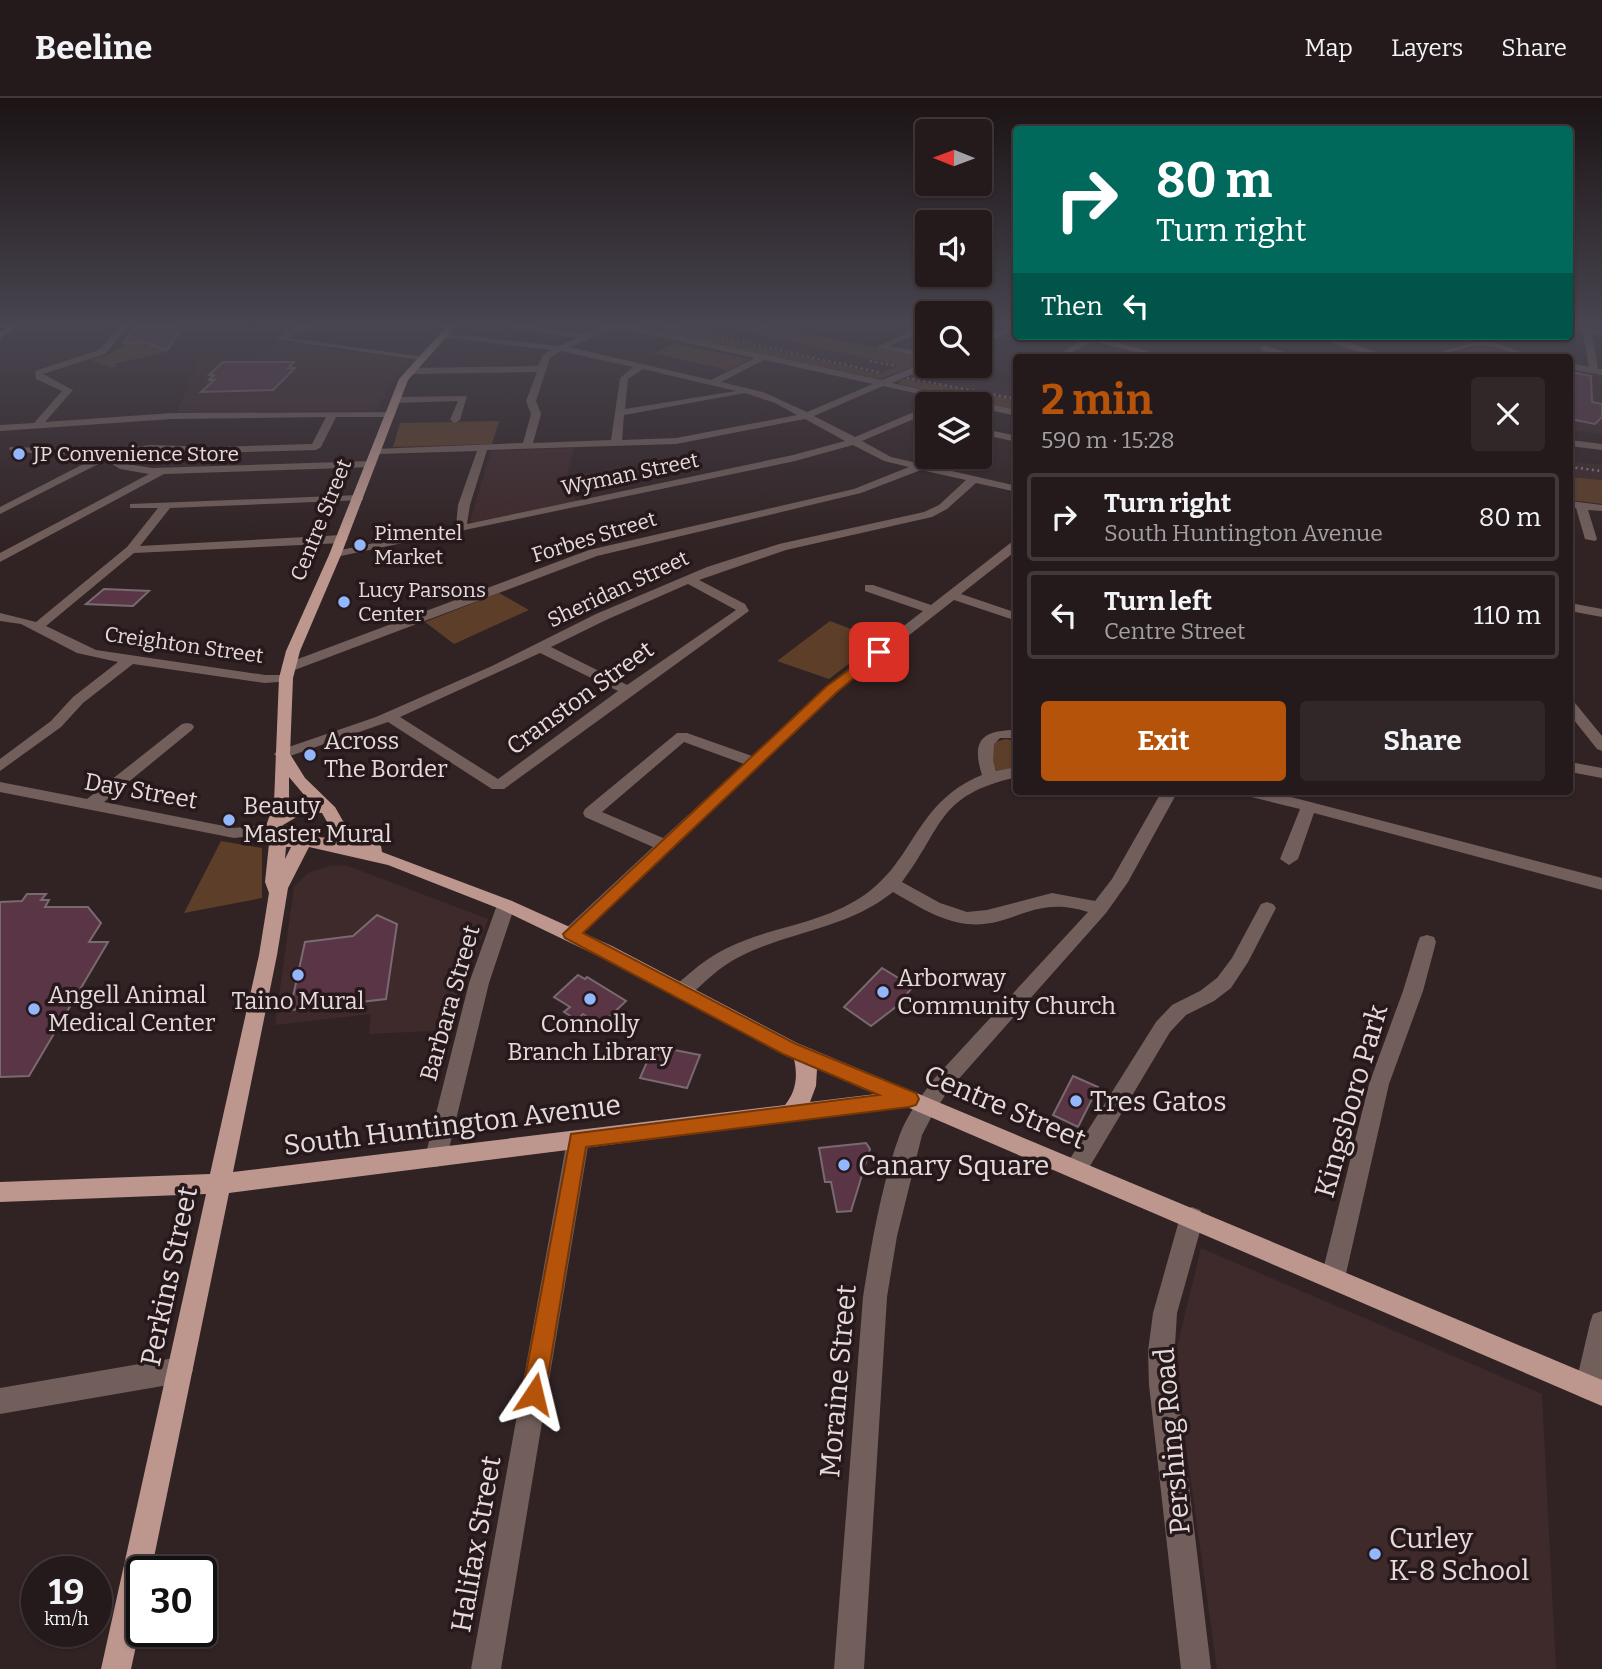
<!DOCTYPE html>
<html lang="en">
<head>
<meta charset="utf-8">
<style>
	:root { --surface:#251a1b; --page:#312728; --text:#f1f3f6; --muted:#a3a1a3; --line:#42383a; --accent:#b45309 }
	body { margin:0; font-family:Bitter,serif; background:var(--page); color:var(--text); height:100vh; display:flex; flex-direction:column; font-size:26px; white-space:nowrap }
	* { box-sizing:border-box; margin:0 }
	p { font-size:23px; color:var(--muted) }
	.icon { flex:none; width:38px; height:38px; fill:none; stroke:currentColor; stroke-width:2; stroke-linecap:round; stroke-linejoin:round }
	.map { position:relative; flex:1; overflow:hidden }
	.sheet { position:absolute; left:1013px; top:256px; width:560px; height:441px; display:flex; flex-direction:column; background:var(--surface); border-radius:7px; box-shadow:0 2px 5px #0004,0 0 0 2px var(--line) }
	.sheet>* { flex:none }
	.banner { position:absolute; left:1013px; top:28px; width:560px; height:214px; border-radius:7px; box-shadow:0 2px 5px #0004,0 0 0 2px var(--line); background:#00695c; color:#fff; overflow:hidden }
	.needle { width:46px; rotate:271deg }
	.controls { position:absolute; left:915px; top:21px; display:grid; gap:14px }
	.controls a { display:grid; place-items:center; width:77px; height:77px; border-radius:7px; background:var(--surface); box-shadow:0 2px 5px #0004,0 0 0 2px var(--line); font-size:35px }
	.speed { position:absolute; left:21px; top:1458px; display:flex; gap:14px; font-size:35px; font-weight:700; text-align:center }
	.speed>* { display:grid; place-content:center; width:91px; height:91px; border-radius:50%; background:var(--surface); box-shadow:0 2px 5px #0004,0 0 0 2px var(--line); line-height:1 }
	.speed small { font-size:18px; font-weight:400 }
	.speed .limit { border:4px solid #111; border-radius:10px; background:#fff; color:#111 }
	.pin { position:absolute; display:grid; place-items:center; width:60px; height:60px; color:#fff; margin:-30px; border-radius:14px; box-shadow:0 4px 10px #0006 }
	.me { position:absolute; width:77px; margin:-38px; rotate:10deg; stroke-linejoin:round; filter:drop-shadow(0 0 5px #0008) }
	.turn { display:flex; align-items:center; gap:24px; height:147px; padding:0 28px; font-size:32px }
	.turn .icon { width:91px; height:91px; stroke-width:2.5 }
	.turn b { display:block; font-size:49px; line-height:60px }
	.then { display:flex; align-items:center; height:66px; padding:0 28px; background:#0003; gap:14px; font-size:26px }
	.round { display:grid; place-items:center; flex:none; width:74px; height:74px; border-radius:7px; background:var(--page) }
	.headline { display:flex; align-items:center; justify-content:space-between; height:119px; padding:0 28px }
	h1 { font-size:42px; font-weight:700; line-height:52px; color:var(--accent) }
	.cta { display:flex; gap:14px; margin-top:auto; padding:14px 28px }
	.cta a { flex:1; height:80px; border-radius:7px; background:var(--accent); color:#fff; font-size:28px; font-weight:700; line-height:80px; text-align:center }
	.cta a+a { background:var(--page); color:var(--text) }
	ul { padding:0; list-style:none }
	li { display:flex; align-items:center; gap:21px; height:88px; margin:0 14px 10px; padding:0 14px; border:4px solid var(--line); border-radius:7px }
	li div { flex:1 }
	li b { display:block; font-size:26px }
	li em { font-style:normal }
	header { display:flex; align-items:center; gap:42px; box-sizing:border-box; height:98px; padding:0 35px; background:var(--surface); border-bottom:2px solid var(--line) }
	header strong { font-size:33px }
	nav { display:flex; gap:38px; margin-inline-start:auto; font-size:24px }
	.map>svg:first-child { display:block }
</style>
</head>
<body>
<header>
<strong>Beeline</strong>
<nav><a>Map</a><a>Layers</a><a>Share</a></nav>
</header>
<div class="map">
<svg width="1602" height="1571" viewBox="0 0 1602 1571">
	<rect width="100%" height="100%" fill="#312324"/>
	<!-- built -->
	<path fill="#3e292b" d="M 656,226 L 704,226 L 901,267 L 880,276 Z
		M 281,244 L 410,261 L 391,283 L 377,313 L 177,314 L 199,262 L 243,262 Z
		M 1486,246 L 1525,259 L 1442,259 Z
		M 1570,271 L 1602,276 L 1602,336 L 1570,332 Z
		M 925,272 L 1017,289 L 1017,302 L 905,281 Z
		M 574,350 L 564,390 L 577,403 L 476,425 L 470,423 L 491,353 Z
		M 1570,363 L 1602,367 L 1602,382 L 1570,379 Z
		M 332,767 L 348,768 L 488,821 L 464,889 L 454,932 L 369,936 L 371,916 L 275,927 L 294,789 L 308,775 Z
		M 1201,1150 L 1542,1296 L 1556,1571 L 1217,1571 L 1185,1341 L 1176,1253 Z"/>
	<!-- green -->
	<path fill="#5d3e28" d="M 621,226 L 656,226 L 880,276 L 899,267 L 709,226 L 754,226 L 927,259 L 927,263 L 880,281 Z
		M 128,244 L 144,244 L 168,250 L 166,254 C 148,259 132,261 114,266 L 116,268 L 112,270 L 90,262 L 110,256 Z
		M 675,245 L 749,261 L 749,262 L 728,272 L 654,255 Z
		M 905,281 L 1017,302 L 1017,312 L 900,286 L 899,283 Z
		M 499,323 L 492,346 L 393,349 L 400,325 Z
		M 1570,379 L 1602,382 L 1602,406 L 1570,402 Z
		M 499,495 L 529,512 L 454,546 L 425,524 Z
		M 830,523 L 880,542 L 829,581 L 777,563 Z
		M 1006,641 L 1017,643 L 1017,670 L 997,673 C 991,664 989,654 995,644 Z
		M 221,743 L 262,750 L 262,800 L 184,815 Z"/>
	<!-- building -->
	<path fill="#593546" stroke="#796a70" stroke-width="2" d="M 152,227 L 181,231 L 167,252 L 144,244 L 123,245 L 137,228 Z
		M 223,264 L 294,264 L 288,270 L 295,270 L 273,292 L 201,294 L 214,282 L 209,282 L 214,277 L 209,277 Z
		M 1570,274 L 1591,278 L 1592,304 L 1602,306 L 1602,319 L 1595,326 L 1570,321 Z
		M 104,491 L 149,493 L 133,508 L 86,506 Z
		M 27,796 L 46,796 L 41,802 L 49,802 L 45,809 L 88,809 L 101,825 L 89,844 L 108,844 L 29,978 L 0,979 L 0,804 L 22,803 Z
		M 377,817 L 397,826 L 386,901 L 290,912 L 305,844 L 353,838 Z
		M 882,870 L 913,889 L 903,900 L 905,902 L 871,928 L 844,909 Z
		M 578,877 L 585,881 L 587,879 L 626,903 L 601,927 L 583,916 L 577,922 L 564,914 L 570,909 L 554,899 Z
		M 654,948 L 700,957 L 687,990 L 640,980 Z
		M 1073,978 L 1098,989 L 1078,1029 L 1053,1017 Z
		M 866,1045 L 870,1051 L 851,1113 L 837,1114 L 831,1084 L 825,1084 L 819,1050 Z"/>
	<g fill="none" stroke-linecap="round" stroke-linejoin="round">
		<!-- minor -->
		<path fill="#725f5b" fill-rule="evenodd" d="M 122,226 L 131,226 L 105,256 L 43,276 L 73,292 L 45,324 L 172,315 L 394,314 L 396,316 L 391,319 L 336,319 L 321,349 L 316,352 L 214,355 L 150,353 L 117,357 L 116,361 L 127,366 L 152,370 L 372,363 L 377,366 L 372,369 L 164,376 L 0,464 L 0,455 L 149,376 L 120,371 L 106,362 L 0,416 L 0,409 L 99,358 L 14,354 L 9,351 L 10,349 L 112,352 L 150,347 L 214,349 L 312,346 L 326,319 L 172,321 L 0,333 L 0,327 L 34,325 L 62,293 L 36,281 L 35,273 L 99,252 Z
			M 304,226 L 315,226 L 288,240 L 425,259 L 421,262 L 275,241 Z
			M 496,226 L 518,226 L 586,236 L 607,226 L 623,226 L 882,282 L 928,263 L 928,268 L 931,268 L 892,285 L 1017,312 L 1017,318 L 980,310 L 980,306 L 965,306 L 883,288 L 814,318 L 855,339 L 928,308 L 928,315 L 862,343 L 891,359 L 1017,388 L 1017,394 L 976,385 L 947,411 L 932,419 L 786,452 L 699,482 L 745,506 L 749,513 L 504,691 L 492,691 L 388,624 L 287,659 L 277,659 L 274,656 L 277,653 L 376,619 L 492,568 L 596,516 L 707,469 L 779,446 L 924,414 L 939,407 L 966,382 L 921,372 L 861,395 L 597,458 L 292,573 L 282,573 L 282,567 L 589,452 L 854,391 L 909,369 L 884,363 L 853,347 L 795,363 L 331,460 L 331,454 L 456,428 L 458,407 L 477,353 L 378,356 L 374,355 L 374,351 L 523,345 L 531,316 L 526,303 L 537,274 L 410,276 L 406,273 L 410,270 L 538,268 L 543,257 L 551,252 L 440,239 L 443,235 L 558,248 L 577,240 ZM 617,230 L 755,260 L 711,282 L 569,249 ZM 561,253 L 633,269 L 620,280 L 611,342 L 533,345 L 541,316 L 536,303 L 550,260 ZM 764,262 L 873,286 L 807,314 L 763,294 L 721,284 ZM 643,271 L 736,293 L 625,311 L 628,281 ZM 745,295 L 775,305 L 797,317 L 676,340 L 622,342 L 624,317 ZM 805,321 L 845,343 L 793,357 L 467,426 L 470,407 L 487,352 L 676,346 ZM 688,486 L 736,512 L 627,587 L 551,549 L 606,522 ZM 540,555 L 618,593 L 498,681 L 400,619 Z
			M 928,226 L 928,231 L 889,248 L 928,255 L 928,260 L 876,249 Z
			M 1017,227 L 1017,232 L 980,247 L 980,241 Z
			M 1570,227 L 1602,233 L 1602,237 L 1592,236 L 1598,271 L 1602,271 L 1602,277 L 1570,271 L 1570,265 L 1589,269 L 1583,234 L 1570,231 Z
			M 1079,238 L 1093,238 L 1169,259 L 1155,259 L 1092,243 L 1064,259 L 1054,259 L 1084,241 Z
			M 1497,238 L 1511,238 L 1493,244 L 1534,259 C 1516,259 1502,249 1484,247 C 1467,246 1443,259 1423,259 Z
			M 1335,240 L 1386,257 L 1387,259 L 1374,259 L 1332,245 Z
			M 1263,247 L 1294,257 L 1295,259 L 1282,259 L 1260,252 Z
			M 467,298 L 460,322 L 455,325 L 450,322 L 458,303 L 396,305 L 391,302 L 396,299 Z
			M 980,330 L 1017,338 L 1017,344 L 980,336 Z
			M 1570,342 L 1602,346 L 1602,352 L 1570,348 Z
			M 359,397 L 363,398 L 363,402 L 170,410 L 140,448 L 342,437 L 348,441 L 342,445 L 134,455 L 46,528 L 96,552 L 265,577 L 291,577 L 291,583 L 265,585 L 133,566 L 83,605 L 61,629 L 0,673 L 0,661 L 51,623 L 73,599 L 118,564 L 77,555 L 21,526 L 0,523 L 0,515 L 36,524 L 127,449 L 158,410 L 130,410 L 130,406 Z
			M 1570,403 L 1602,407 L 1602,413 L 1588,412 L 1597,441 L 1595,443 L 1585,441 L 1576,410 L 1570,409 Z
			M 1013,443 L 1017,443 L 1017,452 L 961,496 L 1017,515 L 1017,523 L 954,502 L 843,589 L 577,841 L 565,841 L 562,836 L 565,831 L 653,749 L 585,719 L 583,715 L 585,711 L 677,635 L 687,635 L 752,658 L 833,583 L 923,513 L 865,493 L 865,487 L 873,487 L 931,507 ZM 684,644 L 744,666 L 663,740 L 602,714 Z
			M 1570,505 L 1602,511 L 1602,519 L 1570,513 Z
			M 1570,604 L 1575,605 L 1602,638 L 1602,653 L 1597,651 L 1570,617 Z
			M 187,625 L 192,626 L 194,629 L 192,632 L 104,704 L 234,730 L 273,726 L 281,731 L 279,735 L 234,740 L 0,694 L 0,684 L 87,701 L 182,626 Z
			M 1017,632 L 1017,640 L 1000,640 L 994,646 L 993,663 L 996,673 L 1017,669 L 1017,679 C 937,697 944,728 902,784 L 940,805 L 967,814 L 987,812 L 1052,795 L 1095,803 L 1112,781 L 1162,693 L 1178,693 L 1128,784 L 1106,815 L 948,993 L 934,1014 L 922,1037 L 897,1138 L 887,1199 L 864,1571 L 834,1571 L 863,1199 C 871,1148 882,1084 900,1036 C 908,1016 921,998 934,981 L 1088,814 C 1032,796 1013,831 967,826 C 940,823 916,807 893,794 C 847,831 790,833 739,859 C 719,869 704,885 688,899 L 681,901 L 674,899 L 671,894 C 676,886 683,881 690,875 C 743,828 800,835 855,803 C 916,768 911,706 982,677 C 971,642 982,632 1017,632 Z
			M 1570,664 L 1602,670 L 1602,680 L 1570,674 Z
			M 1241,693 L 1268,693 L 1602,780 L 1602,792 L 1314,715 L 1298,761 L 1289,767 L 1280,761 L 1300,711 L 1243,697 Z
			M 506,801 L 512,803 L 515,807 L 489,885 L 447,1059 L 444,1066 L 436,1069 L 428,1066 L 425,1059 L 469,885 L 497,807 L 500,803 Z
			M 1267,804 L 1273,806 L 1276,810 L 1248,864 L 1231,890 L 1214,903 L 1186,917 L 1170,934 L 1084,1078 L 1076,1081 L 1068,1078 L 1065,1071 L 1068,1064 L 1156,924 L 1172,907 L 1200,893 L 1217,880 L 1232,860 L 1261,806 Z
			M 1427,837 L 1434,839 L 1436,844 L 1423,893 L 1389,986 L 1345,1180 L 1342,1188 L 1333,1191 L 1324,1188 L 1321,1180 L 1369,986 L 1403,893 L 1418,844 L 1420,839 Z
			M 578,1033 L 586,1035 L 589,1042 L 501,1571 L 471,1571 L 567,1042 L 570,1035 Z
			M 1192,1109 L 1200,1112 L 1204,1119 L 1177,1215 L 1174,1263 L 1211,1571 L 1181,1571 L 1149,1287 L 1148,1253 L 1153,1215 L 1180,1119 L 1184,1112 Z
			M 1602,1213 L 1602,1284 L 1597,1298 L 1588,1302 L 1579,1298 L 1575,1289 L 1590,1225 L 1593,1216 Z
			M 180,1259 L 189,1263 L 193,1272 L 189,1281 L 180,1285 L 0,1316 L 0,1290 Z"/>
		<!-- major -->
		<path fill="#bd978e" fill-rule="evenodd" d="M 11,226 L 21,226 L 0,240 L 0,234 Z
			M 449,226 L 458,226 L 408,282 L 341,457 L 300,553 L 293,580 L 290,656 L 305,680 L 335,709 L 343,723 L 381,748 L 382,754 L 512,803 L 612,848 L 797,945 L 1602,1282 L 1602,1308 L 907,1009 L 229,1095 L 151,1474 L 142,1474 L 142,1520 L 131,1571 L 101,1571 L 206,1096 L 0,1104 L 0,1084 L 210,1076 L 259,857 L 269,795 L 265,784 L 269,746 L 265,731 L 274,705 L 279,580 L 286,553 L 329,457 L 399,281 ZM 289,679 L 310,704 L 289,708 ZM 305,714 L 322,715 L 331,731 L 357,748 L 328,740 L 284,736 L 283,727 ZM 286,749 L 291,749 L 285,761 ZM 309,749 L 388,767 L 500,811 L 598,858 L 794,961 C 798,979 796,993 785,1007 L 233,1074 L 277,857 L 288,790 ZM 817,971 L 876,996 L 810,1004 L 816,988 Z"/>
		<!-- rail -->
		<path stroke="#887d7d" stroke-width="2.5" stroke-dasharray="2 3.5" stroke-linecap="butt" d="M 662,226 L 882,275
			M 870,263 L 897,268
			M 907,280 L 1017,301
			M 1570,369 L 1602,373"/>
	</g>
	<!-- sky -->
	<linearGradient id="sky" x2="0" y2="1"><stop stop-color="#1b1314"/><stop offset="0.51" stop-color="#484550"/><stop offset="1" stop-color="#484550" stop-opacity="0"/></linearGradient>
	<rect width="1602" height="446" fill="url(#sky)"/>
	<!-- route -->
	<path fill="#b45309" stroke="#753606" stroke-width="2" d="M 879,550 L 883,551 L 883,556 L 837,594 L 583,835 L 796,946 L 916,995 L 919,1001 L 916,1007 L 909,1009 L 586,1049 L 545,1296 L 542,1304 L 534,1308 L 525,1304 L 522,1296 L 571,1036 L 879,997 L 783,956 L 565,840 L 563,836 L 827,588 Z"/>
	<!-- markers -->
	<g fill="#92b7fd" stroke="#27191b" stroke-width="2.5">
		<circle cx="19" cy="356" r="7"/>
		<circle cx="360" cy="447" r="7"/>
		<circle cx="344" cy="504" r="7"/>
		<circle cx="310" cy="657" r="7"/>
		<circle cx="229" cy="722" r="7"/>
		<circle cx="298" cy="877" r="7"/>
		<circle cx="883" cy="894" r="7"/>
		<circle cx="590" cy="901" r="7"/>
		<circle cx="34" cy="911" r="7"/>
		<circle cx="1076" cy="1003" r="7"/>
		<circle cx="844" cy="1067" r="7"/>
		<circle cx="1375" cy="1456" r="7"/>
	</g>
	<g text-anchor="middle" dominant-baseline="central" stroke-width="7" stroke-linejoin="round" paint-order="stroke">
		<!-- far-poi labels -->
		<g font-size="21" fill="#e4dbdb" stroke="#27191b" text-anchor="start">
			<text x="33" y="356">JP Convenience Store</text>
			<text x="374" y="435">Pimentel<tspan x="374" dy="24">Market</tspan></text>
			<text x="358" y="492">Lucy Parsons<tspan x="358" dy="24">Center</tspan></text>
		</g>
		<!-- far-street labels -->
		<g font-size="21" fill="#e4dbdb" stroke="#27191b">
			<text transform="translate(630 376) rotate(-12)">Wyman Street</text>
			<text transform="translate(321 422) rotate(-68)">Centre Street</text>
			<text transform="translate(594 439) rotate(-17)">Forbes Street</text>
			<text transform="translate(618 491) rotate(-25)">Sheridan Street</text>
			<text transform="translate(184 547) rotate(8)">Creighton Street</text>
		</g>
		<!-- street labels -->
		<g font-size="24" fill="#e4dbdb" stroke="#27191b">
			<text transform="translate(580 600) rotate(-36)">Cranston Street</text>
			<text transform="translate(141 693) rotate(10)">Day Street</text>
			<text transform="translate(450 905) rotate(-74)">Barbara Street</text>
		</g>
		<!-- poi labels -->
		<g font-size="24" fill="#e4dbdb" stroke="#27191b" text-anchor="start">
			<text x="324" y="643">Across<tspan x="324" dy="28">The Border</tspan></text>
			<text x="243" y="708">Beauty<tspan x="243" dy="28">Master Mural</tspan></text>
			<text x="897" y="880">Arborway<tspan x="897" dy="28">Community Church</tspan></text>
			<text x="48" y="897">Angell Animal<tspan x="48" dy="28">Medical Center</tspan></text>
			<text x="298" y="903" text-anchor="middle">Taino Mural</text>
			<text x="590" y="926" text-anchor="middle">Connolly<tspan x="590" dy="28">Branch Library</tspan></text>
		</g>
		<!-- near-poi labels -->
		<g font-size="28" fill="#e4dbdb" stroke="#27191b" text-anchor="start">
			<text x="1090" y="1003">Tres Gatos</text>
			<text x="858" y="1067">Canary Square</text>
			<text x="1389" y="1440">Curley<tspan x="1389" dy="32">K-8 School</tspan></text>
		</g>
		<!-- near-street labels -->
		<g font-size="28" fill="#e4dbdb" stroke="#27191b">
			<text transform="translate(1351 1003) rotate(-74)">Kingsboro Park</text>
			<text transform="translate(1005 1009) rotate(23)">Centre Street</text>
			<text transform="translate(452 1027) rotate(-7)">South Huntington Avenue</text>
			<text transform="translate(169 1178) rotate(-78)">Perkins Street</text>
			<text transform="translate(838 1283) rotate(-85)">Moraine Street</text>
			<text transform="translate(1172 1343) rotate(-95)">Pershing Road</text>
			<text transform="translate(476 1446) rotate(-80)">Halifax Street</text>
		</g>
	</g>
</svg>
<div class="controls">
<a><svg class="needle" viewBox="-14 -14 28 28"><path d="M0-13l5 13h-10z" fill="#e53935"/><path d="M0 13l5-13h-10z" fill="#a3a1a3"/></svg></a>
<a><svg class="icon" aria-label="sound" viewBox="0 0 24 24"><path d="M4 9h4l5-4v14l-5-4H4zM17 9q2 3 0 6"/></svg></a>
<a><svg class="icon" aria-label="search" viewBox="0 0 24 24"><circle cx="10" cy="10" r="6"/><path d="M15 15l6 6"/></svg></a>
<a><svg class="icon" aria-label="layers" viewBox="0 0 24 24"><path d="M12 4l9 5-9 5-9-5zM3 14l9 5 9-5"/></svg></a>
</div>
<div class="speed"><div>19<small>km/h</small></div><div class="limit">30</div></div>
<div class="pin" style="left:879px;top:554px;background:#d93025"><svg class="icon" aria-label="arrive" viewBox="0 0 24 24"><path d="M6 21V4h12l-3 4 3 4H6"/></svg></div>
<svg class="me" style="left:534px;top:1296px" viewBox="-20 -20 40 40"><path d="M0-17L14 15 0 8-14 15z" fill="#b45309" stroke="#fff" stroke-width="4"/></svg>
<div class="banner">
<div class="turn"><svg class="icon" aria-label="right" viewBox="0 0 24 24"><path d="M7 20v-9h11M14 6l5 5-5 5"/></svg><div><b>80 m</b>Turn right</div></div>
<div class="then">Then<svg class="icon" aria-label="left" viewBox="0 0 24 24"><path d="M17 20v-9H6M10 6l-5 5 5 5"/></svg></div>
</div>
<section class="sheet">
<div class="headline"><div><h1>2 min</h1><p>590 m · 15:28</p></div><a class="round"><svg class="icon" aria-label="close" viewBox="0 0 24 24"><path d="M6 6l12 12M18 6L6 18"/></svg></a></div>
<ul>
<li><svg class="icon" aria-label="right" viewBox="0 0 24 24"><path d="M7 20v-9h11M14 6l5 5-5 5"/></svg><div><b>Turn right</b><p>South Huntington Avenue</p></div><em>80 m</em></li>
<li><svg class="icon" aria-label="left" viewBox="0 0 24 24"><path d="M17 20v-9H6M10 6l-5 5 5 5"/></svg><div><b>Turn left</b><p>Centre Street</p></div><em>110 m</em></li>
</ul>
<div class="cta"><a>Exit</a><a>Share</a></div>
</section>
</div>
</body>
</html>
